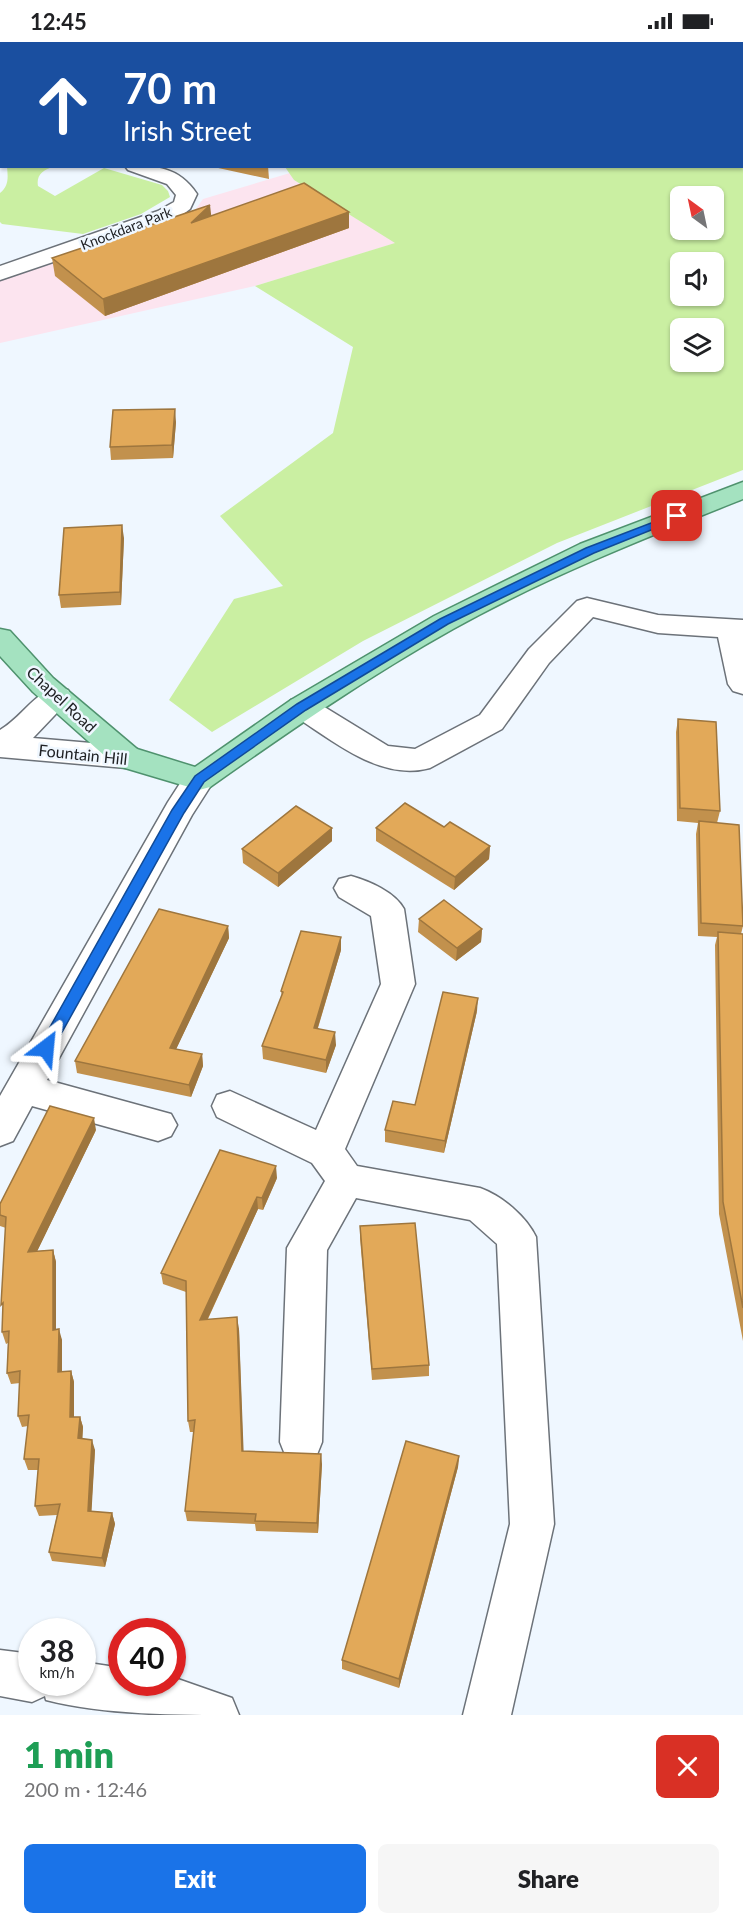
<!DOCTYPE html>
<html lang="en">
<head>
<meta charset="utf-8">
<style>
	:root { --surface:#fff; --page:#f6f6f6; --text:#202124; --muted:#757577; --accent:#1a73e8 }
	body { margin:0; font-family:Lato,sans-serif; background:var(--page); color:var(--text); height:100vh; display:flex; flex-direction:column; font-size:22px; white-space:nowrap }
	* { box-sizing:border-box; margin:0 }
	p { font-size:20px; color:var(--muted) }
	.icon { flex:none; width:33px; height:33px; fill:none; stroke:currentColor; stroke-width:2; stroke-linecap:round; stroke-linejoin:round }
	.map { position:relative; height:1673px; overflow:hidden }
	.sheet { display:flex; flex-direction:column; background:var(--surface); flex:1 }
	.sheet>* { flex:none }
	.guide { position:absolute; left:0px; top:0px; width:744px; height:126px; box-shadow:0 2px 4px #0004; background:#1a4fa0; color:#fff; overflow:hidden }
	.needle { width:39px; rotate:327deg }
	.fabs { position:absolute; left:670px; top:144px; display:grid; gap:12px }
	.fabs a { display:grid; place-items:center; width:54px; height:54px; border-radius:9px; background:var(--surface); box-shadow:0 2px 4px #0004; font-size:30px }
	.speed { position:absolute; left:18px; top:1576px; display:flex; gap:12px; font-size:30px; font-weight:700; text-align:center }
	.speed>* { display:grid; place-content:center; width:78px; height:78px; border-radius:50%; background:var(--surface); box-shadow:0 2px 4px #0004; line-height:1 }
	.speed small { font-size:15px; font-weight:400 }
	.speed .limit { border:9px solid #d22; background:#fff; color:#111 }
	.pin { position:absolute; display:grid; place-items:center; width:51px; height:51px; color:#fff; margin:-26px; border-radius:12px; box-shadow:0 3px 9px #0006 }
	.me { position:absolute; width:66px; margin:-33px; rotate:29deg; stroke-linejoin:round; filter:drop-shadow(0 0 4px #0008) }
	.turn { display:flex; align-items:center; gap:21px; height:126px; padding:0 24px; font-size:27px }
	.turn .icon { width:78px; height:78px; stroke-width:2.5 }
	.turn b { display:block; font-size:42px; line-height:51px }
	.round { display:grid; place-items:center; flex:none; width:63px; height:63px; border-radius:9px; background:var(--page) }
	.summary { display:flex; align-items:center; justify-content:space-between; height:102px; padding:0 24px }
	h1 { font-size:36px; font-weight:800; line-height:45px; color:#1e9e55 }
	.action { display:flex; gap:12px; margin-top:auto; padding:12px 24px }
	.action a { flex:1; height:69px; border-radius:9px; background:var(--accent); color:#fff; font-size:24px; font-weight:800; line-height:69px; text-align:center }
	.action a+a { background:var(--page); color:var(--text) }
	.status { display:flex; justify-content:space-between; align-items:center; height:42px; padding:0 30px; background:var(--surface); direction:ltr }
	.status svg { height:16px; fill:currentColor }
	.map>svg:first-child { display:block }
</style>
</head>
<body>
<div class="status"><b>12:45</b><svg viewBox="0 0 49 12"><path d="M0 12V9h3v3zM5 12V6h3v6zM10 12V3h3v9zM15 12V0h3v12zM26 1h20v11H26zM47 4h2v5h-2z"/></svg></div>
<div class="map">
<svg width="743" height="1673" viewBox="0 0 743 1673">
	<rect width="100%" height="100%" fill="#eff7ff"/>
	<!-- education -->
	<path fill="#fce4ef" d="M 290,131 L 294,138 L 396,201 L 255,244 L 0,301 L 0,238 L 171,181 L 195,168 L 203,157 Z"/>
	<!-- green -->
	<path fill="#caefa2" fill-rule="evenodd" d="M 705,0 L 743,0 L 743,428 L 557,501 L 363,599 L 212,690 L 169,658 L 234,557 L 283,544 L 220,474 L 333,391 L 353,305 L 255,244 L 395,201 L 294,138 L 285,125 L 742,124 L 742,2 L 698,1 ZM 681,154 L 714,154 L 714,188 L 681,188 ZM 681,220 L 714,220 L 714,254 L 681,254 ZM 681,286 L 714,286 L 714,320 L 681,320 Z
		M 7,125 L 53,125 C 43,128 36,133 38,144 L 55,154 L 104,126 L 162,143 L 168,149 L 170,155 L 141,172 L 83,192 L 2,182 L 0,180 L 0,151 C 9,144 8,135 7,125 Z"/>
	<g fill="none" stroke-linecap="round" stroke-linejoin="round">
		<!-- minor casing -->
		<g stroke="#6c7279" stroke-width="3">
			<path id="minor" d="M 363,0 L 385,0 L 386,2 L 364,2 Z
				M 645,0 L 666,0 L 644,2 Z
				M 0,96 L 2,96 L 0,110 Z
				M 125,124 C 156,124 178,124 197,152 L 190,167 L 174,179 L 0,238 L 0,224 L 158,169 L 174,160 L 176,153 L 167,142 L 128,128 Z
				M 587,556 L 658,573 L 743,578 L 743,652 L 733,649 L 728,642 L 718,595 L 658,591 L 593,575 L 549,621 L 502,687 L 430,726 C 379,740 332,697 291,672 L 287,665 L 291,658 L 302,655 L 313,658 L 388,704 L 415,707 L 480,673 L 529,607 L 577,559 Z
				M 57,645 L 68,648 L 72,655 L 33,696 L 126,704 L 137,707 L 141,715 L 137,723 L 126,726 L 0,715 L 0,688 C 21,676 34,651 57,645 Z
				M 199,726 L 210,729 L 215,737 L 192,773 L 47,1038 L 171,1072 L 177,1083 L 171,1094 L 158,1099 L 32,1064 L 13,1099 L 0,1104 L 0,1054 L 168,760 L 188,729 Z
				M 351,834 C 369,839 395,850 404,867 L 415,942 L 345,1107 L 357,1124 L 480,1146 C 502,1154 526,1174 536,1195 L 554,1482 L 511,1673 L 463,1673 L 510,1482 L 497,1202 L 470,1178 L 356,1156 L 327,1208 L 322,1400 L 316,1415 L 301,1421 L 286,1415 L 280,1400 L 287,1206 L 325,1139 L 312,1121 L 217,1075 L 212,1064 L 217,1053 L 230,1049 L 316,1088 L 381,942 L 371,874 L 339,855 L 334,846 L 339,837 Z
				M 0,1608 L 32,1612 L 32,1641 L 82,1641 L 82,1620 L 122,1626 L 122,1641 L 172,1641 L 172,1635 L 232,1656 L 239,1673 C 177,1673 105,1673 46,1658 L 45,1654 L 32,1660 L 0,1654 Z"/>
		</g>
		<!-- major casing -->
		<g stroke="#4f926e" stroke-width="3">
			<path id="major" d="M 743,440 L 743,457 C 645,496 546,535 453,587 C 369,634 289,689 210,745 L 199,748 L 115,723 L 33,650 L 0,614 L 0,587 L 10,589 L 53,636 L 137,707 L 195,725 L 291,658 L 434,574 L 580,502 Z"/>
		</g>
		<!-- minor -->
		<use href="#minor" fill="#fff" fill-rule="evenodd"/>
		<!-- major -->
		<use href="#major" fill="#a4e2c0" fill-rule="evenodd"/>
	</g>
	<!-- wall -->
	<path fill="#c2914d" d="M 105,0 L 258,0 L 259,2 L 110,2 Z
		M 401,0 L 462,0 L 461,2 L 401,2 Z
		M 209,124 L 268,124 L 269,137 Z
		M 349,170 L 349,186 L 105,274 L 55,234 L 52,216 L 211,174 Z
		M 176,380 L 173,416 L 111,418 L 110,405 Z
		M 124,496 L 121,563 L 61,566 L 59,553 Z
		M 678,677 L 720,769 L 717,781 L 743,884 L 741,892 L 743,892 L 743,1299 L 719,1172 L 715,903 L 717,895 L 698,894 L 696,792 L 698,781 L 677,779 L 676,690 Z
		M 444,785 L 490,804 L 489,817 L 454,848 L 376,799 L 376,786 Z
		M 332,786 L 332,799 L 278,845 L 243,821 L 242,807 Z
		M 419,877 L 482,887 L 481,900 L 456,919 L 418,890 Z
		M 228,884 L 229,896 L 176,1007 L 202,1012 L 203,1024 L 191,1055 L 77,1031 L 75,1019 Z
		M 341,908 L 318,986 L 336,1003 L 326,1031 L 263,1017 L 262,1004 L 282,954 L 281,949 Z
		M 477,969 L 444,1111 L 385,1100 L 385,1088 L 415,1063 Z
		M 96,1088 L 37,1209 L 53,1208 L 56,1220 L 56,1287 L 62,1298 L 62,1330 L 71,1329 L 74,1340 L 74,1375 L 80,1375 L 83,1385 L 82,1396 L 95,1408 L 91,1469 L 112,1471 L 115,1482 L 105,1525 L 52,1519 L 49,1510 L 57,1473 L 39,1474 L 35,1464 L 38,1428 L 28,1428 L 24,1417 L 28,1384 L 22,1385 L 18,1374 L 20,1341 L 11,1342 L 7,1331 L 8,1301 L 6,1302 L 2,1290 L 6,1186 L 0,1184 L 0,1162 Z
		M 277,1136 L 263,1168 L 258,1167 L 208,1277 L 239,1287 L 243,1409 L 322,1422 L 318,1491 L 256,1489 L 255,1482 L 187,1479 L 185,1469 L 194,1390 L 190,1390 L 188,1379 L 186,1250 L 163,1242 L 161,1231 Z
		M 360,1184 L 429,1323 L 429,1334 L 372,1338 L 360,1196 Z
		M 459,1414 L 458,1425 L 399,1646 L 342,1627 L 342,1618 Z"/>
	<!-- shaded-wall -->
	<path fill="#9e763e" d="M 430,0 L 449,0 L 448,2 L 427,2 Z
		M 524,0 L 562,0 L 553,2 L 524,2 Z
		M 210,163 L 212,180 L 191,181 Z
		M 349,170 L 349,186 L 105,274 L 103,257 Z
		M 175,367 L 176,380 L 173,416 L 172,403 Z
		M 122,483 L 124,496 L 121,563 L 120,550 Z
		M 332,786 L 332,799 L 278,845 L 278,831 Z
		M 490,804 L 489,817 L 454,848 L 455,835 Z
		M 228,884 L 229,896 L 171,1018 L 170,1006 Z
		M 482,887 L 481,900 L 456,919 L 457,906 Z
		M 341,895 L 341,908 L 314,998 L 314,986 Z
		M 478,956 L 477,969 L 444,1111 L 445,1099 Z
		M 335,990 L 336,1003 L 326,1031 L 326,1018 Z
		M 202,1012 L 203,1024 L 191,1055 L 189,1043 Z
		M 94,1076 L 96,1088 L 31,1222 L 28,1210 Z
		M 276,1124 L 277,1136 L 263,1168 L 262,1156 Z
		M 257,1155 L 258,1167 L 202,1289 L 200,1278 Z
		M 53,1208 L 56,1220 L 56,1299 L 53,1288 Z
		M 237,1275 L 239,1287 L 244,1419 L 242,1409 Z
		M 59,1287 L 62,1298 L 62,1342 L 58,1330 Z
		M 71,1329 L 74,1340 L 74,1386 L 70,1375 Z
		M 80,1375 L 83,1385 L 82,1406 L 78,1396 Z
		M 92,1398 L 95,1408 L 91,1479 L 88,1469 Z
		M 321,1412 L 322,1422 L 318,1491 L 317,1481 Z
		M 459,1414 L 458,1425 L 399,1646 L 399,1637 Z
		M 112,1471 L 115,1482 L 105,1525 L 102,1516 Z"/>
	<!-- building -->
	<path fill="#e2a959" stroke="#9e763e" stroke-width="1.5" d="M 137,0 L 258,0 L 259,2 L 142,2 Z
		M 283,0 L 350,0 L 350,2 L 283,2 Z
		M 401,0 L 430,0 L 427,2 L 401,2 Z
		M 304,141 L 349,170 L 103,257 L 52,216 L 210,163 L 191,181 Z
		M 175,367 L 172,403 L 110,405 L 113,368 Z
		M 122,483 L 120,550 L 59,553 L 64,486 Z
		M 678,677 L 716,680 L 720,769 L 680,766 Z
		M 405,761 L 444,785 L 450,780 L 490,804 L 455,835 L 376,786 Z
		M 296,764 L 332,786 L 278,831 L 242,807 Z
		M 699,779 L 739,783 L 743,884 L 701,881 Z
		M 444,858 L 482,887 L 457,906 L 419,877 Z
		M 159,867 L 228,884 L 170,1006 L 202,1012 L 189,1043 L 75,1019 Z
		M 301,889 L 341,895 L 314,986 L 335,990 L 326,1018 L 262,1004 L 283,950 L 281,949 Z
		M 718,890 L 743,892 L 743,1266 L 723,1160 Z
		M 443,950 L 478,956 L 445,1099 L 385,1088 L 393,1059 L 415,1063 Z
		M 50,1064 L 94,1076 L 28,1210 L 53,1208 L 53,1288 L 59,1287 L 58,1330 L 71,1329 L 70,1375 L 80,1375 L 78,1396 L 92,1398 L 88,1469 L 112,1471 L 102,1516 L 49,1510 L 60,1462 L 35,1464 L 39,1417 L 24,1417 L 29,1373 L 18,1374 L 20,1329 L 7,1331 L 9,1289 L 2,1290 L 3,1261 L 1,1263 L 6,1175 L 0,1173 L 0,1162 Z
		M 220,1108 L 276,1124 L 262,1156 L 257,1155 L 200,1278 L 237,1275 L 242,1409 L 321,1412 L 317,1481 L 255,1479 L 256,1472 L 185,1469 L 195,1378 L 188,1379 L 186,1239 L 161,1231 Z
		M 415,1181 L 429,1323 L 372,1327 L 360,1184 Z
		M 406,1399 L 459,1414 L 399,1637 L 342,1618 Z"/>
	<!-- route -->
	<path fill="#1a73e8" stroke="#114b97" stroke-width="1.5" d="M 677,471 L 681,472 L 681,476 L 594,511 L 448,582 L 306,668 L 204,740 L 184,771 L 51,1010 L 41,1010 L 39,1006 L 41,1001 L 172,768 L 195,734 L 297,662 L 440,577 L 586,506 Z"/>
	<g text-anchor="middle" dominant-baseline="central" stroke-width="5" stroke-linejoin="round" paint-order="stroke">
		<!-- far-street labels -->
		<g font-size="14" fill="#202225" stroke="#eff7ff">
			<text transform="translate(126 186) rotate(-21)">Knockdara Park</text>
		</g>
		<!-- street labels -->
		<g font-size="16" fill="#202225" stroke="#eff7ff">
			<text transform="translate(62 657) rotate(43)">Chapel Road</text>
			<text transform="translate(83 712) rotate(6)">Fountain Hill</text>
		</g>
	</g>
</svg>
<div class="fabs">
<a><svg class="needle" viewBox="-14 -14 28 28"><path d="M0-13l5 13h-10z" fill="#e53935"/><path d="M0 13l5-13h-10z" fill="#757577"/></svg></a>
<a><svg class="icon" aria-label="sound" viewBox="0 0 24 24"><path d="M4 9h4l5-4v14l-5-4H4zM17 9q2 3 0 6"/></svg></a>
<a><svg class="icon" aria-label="layers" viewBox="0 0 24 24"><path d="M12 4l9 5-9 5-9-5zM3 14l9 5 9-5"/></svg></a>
</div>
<div class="speed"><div>38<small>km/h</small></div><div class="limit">40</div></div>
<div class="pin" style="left:677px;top:474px;background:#d93025"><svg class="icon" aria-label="arrive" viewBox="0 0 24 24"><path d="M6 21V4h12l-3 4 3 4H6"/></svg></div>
<svg class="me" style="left:46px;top:1006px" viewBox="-20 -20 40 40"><path d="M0-17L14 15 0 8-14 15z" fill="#1a73e8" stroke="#fff" stroke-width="4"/></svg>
<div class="guide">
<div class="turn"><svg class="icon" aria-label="ahead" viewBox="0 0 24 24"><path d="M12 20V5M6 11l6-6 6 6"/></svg><div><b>70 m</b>Irish Street</div></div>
</div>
</div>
<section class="sheet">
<div class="summary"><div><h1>1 min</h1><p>200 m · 12:46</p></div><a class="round" style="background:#d93025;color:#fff"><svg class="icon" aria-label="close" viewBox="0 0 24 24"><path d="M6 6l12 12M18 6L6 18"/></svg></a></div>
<div class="action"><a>Exit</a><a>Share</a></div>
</section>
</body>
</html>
